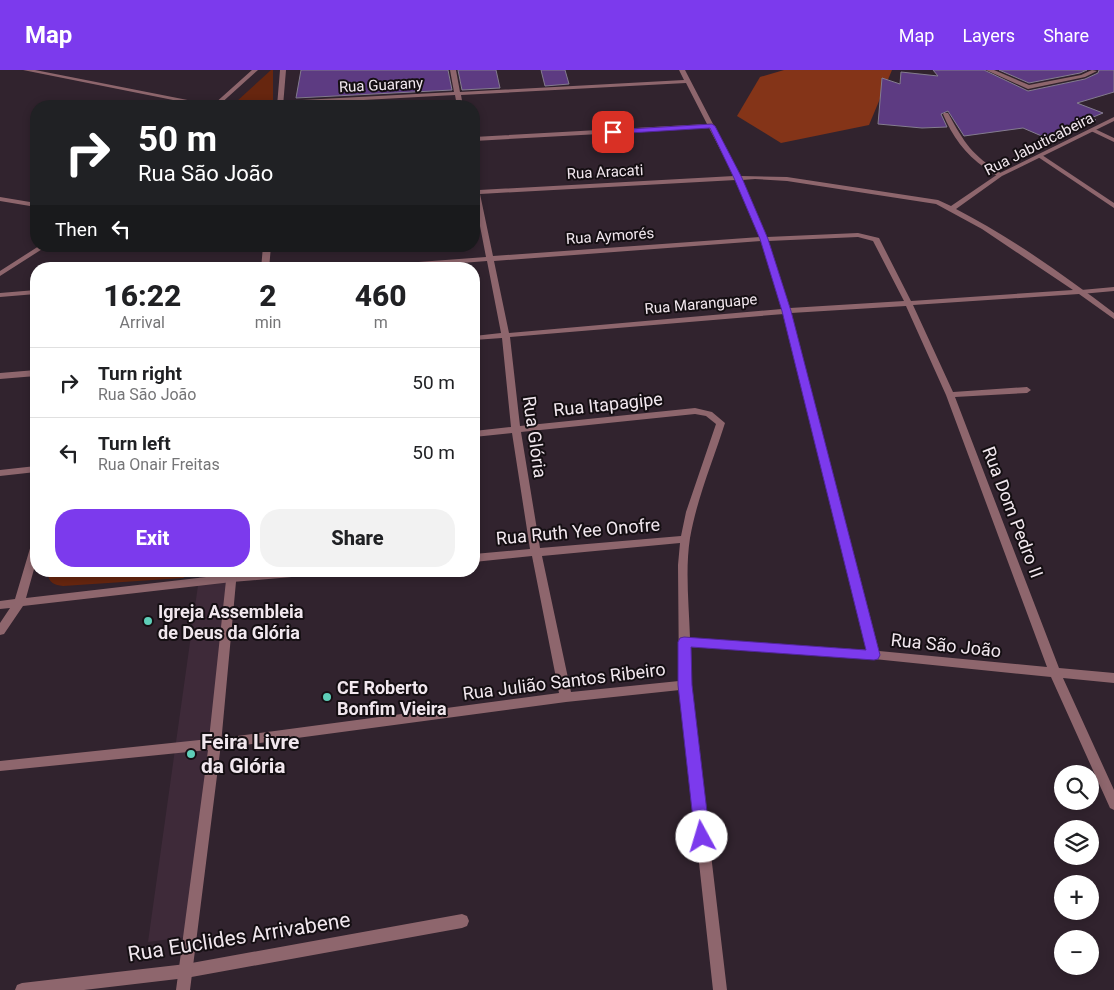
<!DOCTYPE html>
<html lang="en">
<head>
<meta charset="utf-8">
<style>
	:root { --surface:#fff; --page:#f2f2f2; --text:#202124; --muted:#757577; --line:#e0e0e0; --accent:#7c3aed }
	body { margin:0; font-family:Roboto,sans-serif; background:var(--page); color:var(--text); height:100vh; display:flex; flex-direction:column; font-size:19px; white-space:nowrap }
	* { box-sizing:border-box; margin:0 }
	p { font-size:16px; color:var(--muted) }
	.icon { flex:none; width:28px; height:28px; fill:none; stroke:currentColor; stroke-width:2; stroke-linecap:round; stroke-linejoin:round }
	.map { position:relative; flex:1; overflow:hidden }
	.drawer { position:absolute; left:30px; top:192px; width:450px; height:315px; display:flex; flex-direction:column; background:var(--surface); border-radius:20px; box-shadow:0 2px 8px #0003 }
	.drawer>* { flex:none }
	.hud { position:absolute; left:30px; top:30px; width:450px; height:152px; border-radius:20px; box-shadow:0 2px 8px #0003; background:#202124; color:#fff; overflow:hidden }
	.tools { position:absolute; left:1054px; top:695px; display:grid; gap:10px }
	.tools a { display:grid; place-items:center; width:45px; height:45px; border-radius:50%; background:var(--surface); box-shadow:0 2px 8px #0003; font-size:25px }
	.pin { position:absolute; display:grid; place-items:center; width:42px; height:42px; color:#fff; margin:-21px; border-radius:10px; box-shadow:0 2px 8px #0006 }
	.me { position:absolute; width:55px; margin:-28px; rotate:354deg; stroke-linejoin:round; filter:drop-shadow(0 0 4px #0008) }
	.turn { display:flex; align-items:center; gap:18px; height:105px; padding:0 25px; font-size:22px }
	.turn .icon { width:65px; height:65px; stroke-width:2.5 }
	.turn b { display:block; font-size:35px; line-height:42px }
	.then { display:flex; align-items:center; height:48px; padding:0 25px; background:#0003; gap:10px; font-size:19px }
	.eta { display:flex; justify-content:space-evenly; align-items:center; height:85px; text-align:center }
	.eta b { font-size:30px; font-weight:800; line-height:35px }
	.cta { display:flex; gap:10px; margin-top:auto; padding:10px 25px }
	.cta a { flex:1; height:58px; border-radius:20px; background:var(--accent); color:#fff; font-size:20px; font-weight:800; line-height:58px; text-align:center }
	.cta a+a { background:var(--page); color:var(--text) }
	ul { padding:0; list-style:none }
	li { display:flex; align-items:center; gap:15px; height:70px; padding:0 25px; border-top:1px solid var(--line) }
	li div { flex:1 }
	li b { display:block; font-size:19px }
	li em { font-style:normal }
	header { display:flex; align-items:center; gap:30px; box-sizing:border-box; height:70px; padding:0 25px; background:var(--accent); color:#fff }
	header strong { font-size:24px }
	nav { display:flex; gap:28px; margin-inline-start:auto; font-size:18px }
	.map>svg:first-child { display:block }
</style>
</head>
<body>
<header>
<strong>Map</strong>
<nav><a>Map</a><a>Layers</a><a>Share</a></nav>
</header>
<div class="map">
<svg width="1114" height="920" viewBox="0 0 1114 920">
	<rect width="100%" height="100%" fill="#31232e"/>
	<!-- built -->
	<path fill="#3e2a39" d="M 200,501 L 229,501 L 187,867 L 148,872 Z"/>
	<!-- green -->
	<path fill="#67260f" d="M 271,0 L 273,0 L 273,30 L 236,32 Z
		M 48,501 L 196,501 L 183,508 L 63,516 C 54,515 47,512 48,501 Z"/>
	<!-- forest -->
	<path fill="#843418" d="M 784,0 L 892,0 L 869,55 L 781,73 L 737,46 L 760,7 Z"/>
	<!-- building -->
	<path fill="#5d3b82" stroke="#847c8f" d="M 301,0 L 448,0 L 452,20 L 296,28 Z
		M 458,0 L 496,0 L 500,18 L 462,20 Z
		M 541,0 L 565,0 L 569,14 L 545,16 Z
		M 933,0 L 984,0 L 1028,21 L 1085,9 L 1098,3 L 1099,0 L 1114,0 L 1114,22 L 1077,33 L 1103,43 L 1091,48 L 1096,50 L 1051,70 L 1023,58 L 964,66 L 948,41 L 941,44 L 947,57 L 922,58 L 878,54 L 882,8 L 900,14 L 901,2 L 938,6 Z
		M 999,0 L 1087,0 L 1080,3 L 1029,13 Z"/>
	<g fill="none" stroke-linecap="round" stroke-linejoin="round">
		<!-- service -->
		<path fill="#8e666d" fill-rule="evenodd" d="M 944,43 L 948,43 C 965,74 971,84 1002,104 L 1002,106 C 996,107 990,102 985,98 C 965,84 952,66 943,44 Z
			M 1091,59 L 1095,59 L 1114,68 L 1114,72 L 1091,61 Z
			M 1038,85 L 1042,85 L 1114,133 L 1114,138 L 1038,87 Z
			M 0,127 L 36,133 L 36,137 L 0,131 Z
			M 1114,217 L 1114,221 L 1081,224 L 1077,222 L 1081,220 Z"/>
		<!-- minor -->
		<path fill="#8e666d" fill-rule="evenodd" d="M 23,0 L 35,0 L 213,35 L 252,0 L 258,0 L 218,36 L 203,36 Z
			M 450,0 L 456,0 L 460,22 L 684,10 L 679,0 L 685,0 L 740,106 L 787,107 L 938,130 L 951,136 L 998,104 L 1114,47 L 1114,51 L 1002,106 L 956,139 C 1012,168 1064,205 1114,243 L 1114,249 L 1079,224 L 913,235 L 953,322 L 1027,317 L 1031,320 L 1027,323 L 955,327 L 1059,598 L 1114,603 L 1114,613 L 1063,608 L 1114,720 L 1114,740 L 1110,738 L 1051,607 L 874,589 L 690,577 L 691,615 L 727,920 L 713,920 L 680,620 L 566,632 L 215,679 L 211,678 L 209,674 L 211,670 L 215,669 L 559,623 L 532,486 L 474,492 L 474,484 L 530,479 L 512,363 L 474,367 L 474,361 L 511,357 L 502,268 L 474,270 L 474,266 L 501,263 L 487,191 L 385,199 L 347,199 L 351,197 L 486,187 L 474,125 L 474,108 L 477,110 L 479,120 L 734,106 L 709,58 L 474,71 L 474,67 L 707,54 L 686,13 L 461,25 L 463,36 L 457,36 L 455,25 L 253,36 L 222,36 L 225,34 L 454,22 ZM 755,109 L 787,111 L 936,134 L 982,159 L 1073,220 L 911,231 L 879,168 L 858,163 L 767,167 L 742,110 ZM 736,110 L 760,167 L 493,186 L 480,124 ZM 858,167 L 873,171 L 904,231 L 790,238 L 768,171 ZM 761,171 L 782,239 L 509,263 L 494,191 ZM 906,236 L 946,325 L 1047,597 L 879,581 L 791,243 ZM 784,244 L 867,580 L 690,568 C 689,535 685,500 690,468 C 697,428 713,391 725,353 L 712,342 L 695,338 L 520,356 L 510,267 ZM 695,344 L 706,346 L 716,354 L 686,442 L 681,466 L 540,478 L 521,362 ZM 680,473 L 678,495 L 679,611 L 571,622 L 542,486 Z
			M 986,0 L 994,0 L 1029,15 L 1081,5 L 1092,0 L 1097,1 L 1085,7 L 1028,19 Z
			M 39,176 L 47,176 L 0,206 L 0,201 Z
			M 36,220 L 36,224 L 0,227 L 0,223 Z
			M 36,300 L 36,306 L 0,309 L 0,303 Z
			M 36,396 L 36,402 L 0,406 L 0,400 Z
			M 36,471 L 36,492 L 26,528 L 232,504 L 266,501 L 320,501 L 315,505 L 232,512 L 23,536 L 4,564 L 0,565 L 0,553 L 10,538 L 0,539 L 0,531 L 15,529 L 31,475 Z
			M 462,844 L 467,846 L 469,851 L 467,856 L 462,858 L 186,908 L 84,920 L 15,920 L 17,915 L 22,913 L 186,894 Z"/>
		<!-- tertiary -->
		<path fill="#8e666d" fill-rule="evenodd" d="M 280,0 L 286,0 L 283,36 L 277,36 Z
			M 263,176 L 271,176 L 269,199 L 261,199 Z
			M 227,501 L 237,501 L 221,674 L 190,920 L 176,920 L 208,680 L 0,701 L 0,691 L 209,669 Z"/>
	</g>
	<!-- route -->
	<path fill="#7c3aed" stroke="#51269a" d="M 712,54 L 715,56 L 742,108 L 768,169 L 791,241 L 880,585 L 878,589 L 874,590 L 691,577 L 692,615 L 710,767 L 708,772 L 702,774 L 697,772 L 695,767 L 678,615 L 678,572 L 680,568 L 684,567 L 866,580 L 782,241 L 760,169 L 734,108 L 710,58 L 613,64 L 609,62 L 613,60 Z"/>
	<!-- markers -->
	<g fill="#5eceb8" stroke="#150f13" stroke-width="2">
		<circle cx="148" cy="551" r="5"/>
		<circle cx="327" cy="627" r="5"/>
		<circle cx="191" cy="684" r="5"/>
	</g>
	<g text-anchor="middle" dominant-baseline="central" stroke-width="4" stroke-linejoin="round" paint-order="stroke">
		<!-- far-street labels -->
		<g font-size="15" fill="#f1e7ee" stroke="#150f13">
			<text transform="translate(381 15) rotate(-3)">Rua Guarany</text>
			<text transform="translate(1039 74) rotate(-27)">Rua Jabuticabeira</text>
			<text transform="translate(605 102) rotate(-3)">Rua Aracati</text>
			<text transform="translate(610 166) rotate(-4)">Rua Aymorés</text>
			<text transform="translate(701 234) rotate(-5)">Rua Maranguape</text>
		</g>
		<!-- street labels -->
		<g font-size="18" fill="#f1e7ee" stroke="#150f13">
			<text transform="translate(608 334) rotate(-6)">Rua Itapagipe</text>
			<text transform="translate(535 367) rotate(82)">Rua Glória</text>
			<text transform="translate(1013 442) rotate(69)">Rua Dom Pedro II</text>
			<text transform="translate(578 461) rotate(-5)">Rua Ruth Yee Onofre</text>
			<text transform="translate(946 575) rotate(6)">Rua São João</text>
			<text transform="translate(564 611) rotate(-7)">Rua Julião Santos Ribeiro</text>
		</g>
		<!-- poi labels -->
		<g font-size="18" font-weight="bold" fill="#f1e7ee" stroke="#150f13" text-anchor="start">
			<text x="158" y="541">Igreja Assembleia<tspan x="158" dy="21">de Deus da Glória</tspan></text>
			<text x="337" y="617">CE Roberto<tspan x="337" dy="21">Bonfim Vieira</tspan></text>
		</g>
		<!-- near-poi labels -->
		<g font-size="21" font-weight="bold" fill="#f1e7ee" stroke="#150f13" text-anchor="start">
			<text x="201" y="672">Feira Livre<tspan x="201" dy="24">da Glória</tspan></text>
		</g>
		<!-- near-street labels -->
		<g font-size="21" fill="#f1e7ee" stroke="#150f13">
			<text transform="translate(239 867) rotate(-9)">Rua Euclides Arrivabene</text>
		</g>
	</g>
</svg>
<div class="tools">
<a><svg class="icon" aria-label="search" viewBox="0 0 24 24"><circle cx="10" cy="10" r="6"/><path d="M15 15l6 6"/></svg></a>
<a><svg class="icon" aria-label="layers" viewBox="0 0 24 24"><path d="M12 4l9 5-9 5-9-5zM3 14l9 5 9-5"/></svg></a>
<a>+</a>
<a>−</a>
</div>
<div class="pin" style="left:613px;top:62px;background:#d93025"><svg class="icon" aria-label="arrive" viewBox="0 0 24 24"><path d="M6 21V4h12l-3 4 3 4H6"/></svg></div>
<svg class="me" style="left:702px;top:767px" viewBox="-20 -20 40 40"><circle r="19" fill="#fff"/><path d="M0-13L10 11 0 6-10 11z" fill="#7c3aed"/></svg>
<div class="hud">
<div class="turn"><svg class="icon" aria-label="right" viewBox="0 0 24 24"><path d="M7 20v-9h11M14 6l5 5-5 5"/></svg><div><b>50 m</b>Rua São João</div></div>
<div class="then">Then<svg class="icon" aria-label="left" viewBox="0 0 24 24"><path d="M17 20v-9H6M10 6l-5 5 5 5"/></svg></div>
</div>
<section class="drawer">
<div class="eta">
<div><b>16:22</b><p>Arrival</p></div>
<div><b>2</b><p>min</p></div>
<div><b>460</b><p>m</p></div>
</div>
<ul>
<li><svg class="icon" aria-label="right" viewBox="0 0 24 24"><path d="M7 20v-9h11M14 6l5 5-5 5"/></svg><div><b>Turn right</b><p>Rua São João</p></div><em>50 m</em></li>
<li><svg class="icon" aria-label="left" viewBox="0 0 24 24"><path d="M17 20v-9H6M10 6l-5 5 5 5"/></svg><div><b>Turn left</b><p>Rua Onair Freitas</p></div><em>50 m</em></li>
</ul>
<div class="cta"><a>Exit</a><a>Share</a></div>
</section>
</div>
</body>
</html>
